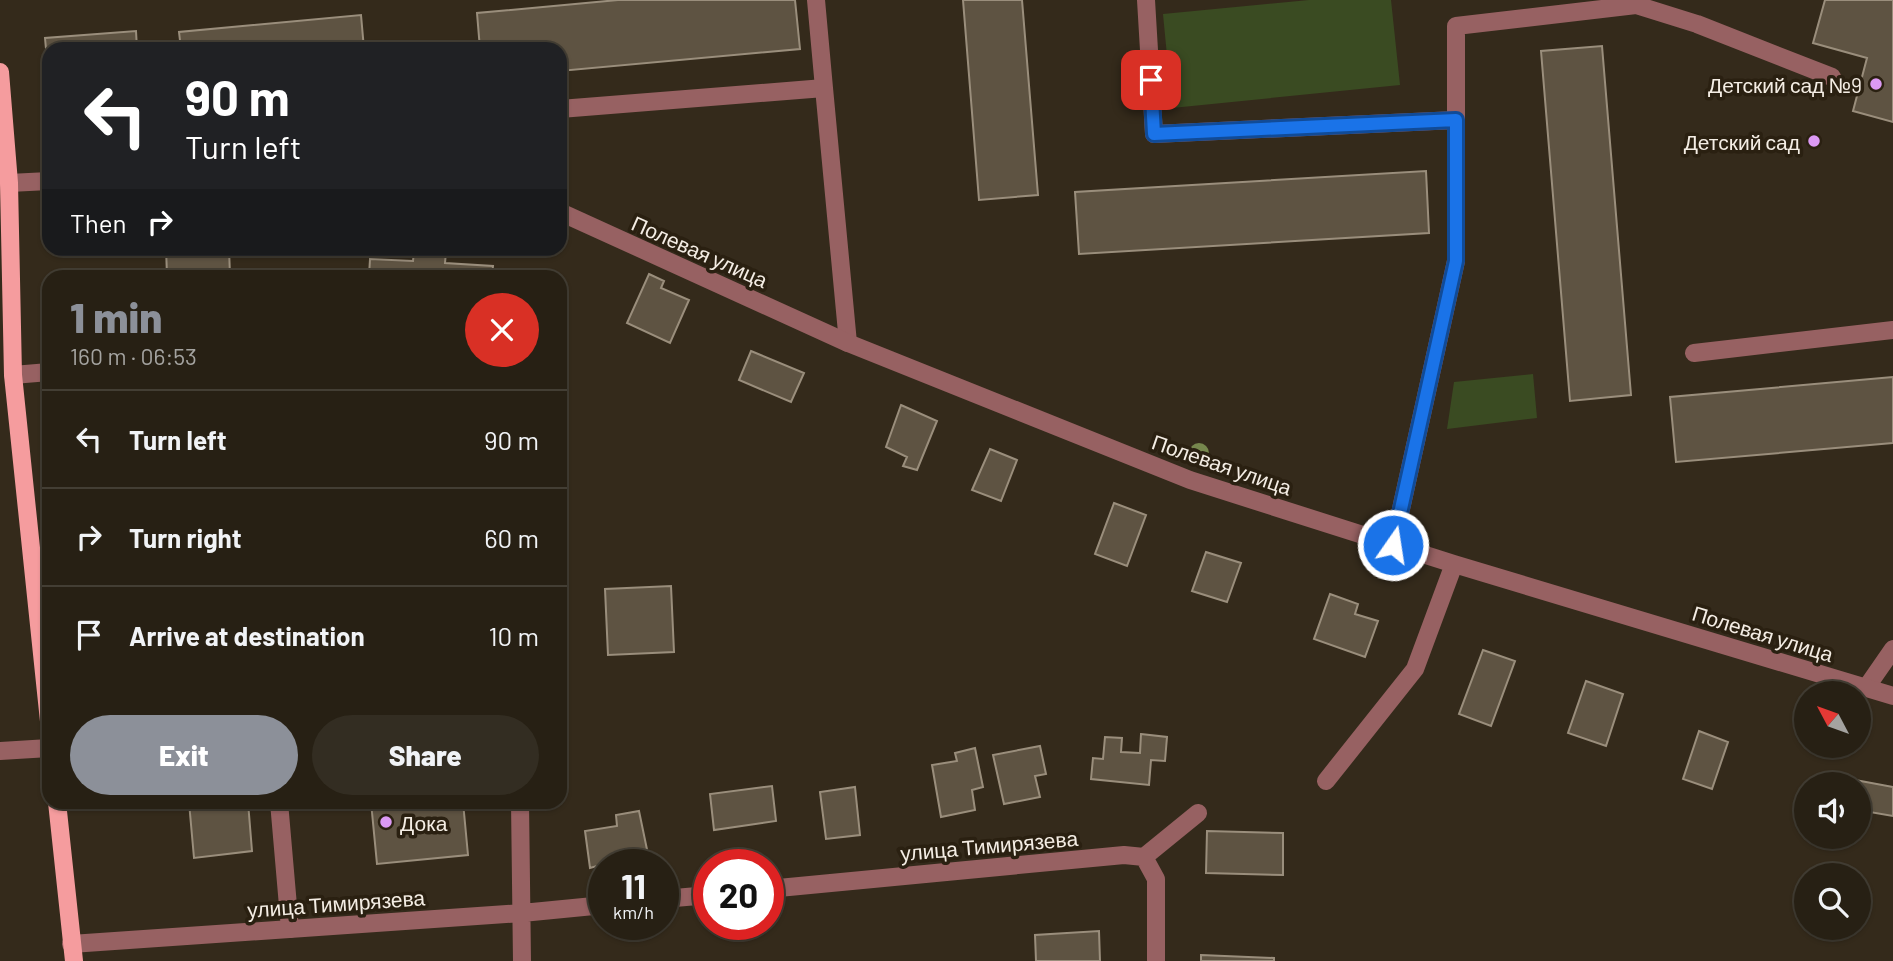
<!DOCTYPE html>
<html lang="en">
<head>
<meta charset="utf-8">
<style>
	:root { --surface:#272014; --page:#332d22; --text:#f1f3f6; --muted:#a4a3a0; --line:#433e34; --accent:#8c9099 }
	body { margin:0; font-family:Barlow,sans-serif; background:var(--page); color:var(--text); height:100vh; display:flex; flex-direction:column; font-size:26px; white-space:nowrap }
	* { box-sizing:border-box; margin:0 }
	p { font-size:23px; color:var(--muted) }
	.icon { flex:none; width:38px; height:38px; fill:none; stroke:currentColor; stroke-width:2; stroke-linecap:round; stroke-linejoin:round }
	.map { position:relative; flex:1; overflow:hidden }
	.details { position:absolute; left:42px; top:270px; width:525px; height:539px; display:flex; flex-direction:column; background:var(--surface); border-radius:21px; box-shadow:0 2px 5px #0004,0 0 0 2px var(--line) }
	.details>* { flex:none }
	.hud { position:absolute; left:42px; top:42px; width:525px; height:214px; border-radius:21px; box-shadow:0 2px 5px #0004,0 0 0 2px var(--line); background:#202124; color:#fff; overflow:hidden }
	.needle { width:46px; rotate:311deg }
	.buttons { position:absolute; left:1794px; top:681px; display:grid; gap:14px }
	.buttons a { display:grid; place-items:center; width:77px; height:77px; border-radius:50%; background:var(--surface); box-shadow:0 2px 5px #0004,0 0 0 2px var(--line); font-size:35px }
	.speed { position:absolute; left:588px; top:849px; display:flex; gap:14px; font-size:35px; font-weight:700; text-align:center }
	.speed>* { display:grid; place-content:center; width:91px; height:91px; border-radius:50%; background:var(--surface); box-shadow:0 2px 5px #0004,0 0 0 2px var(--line); line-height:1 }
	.speed small { font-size:18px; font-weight:400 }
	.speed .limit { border:10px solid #d22; background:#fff; color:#111 }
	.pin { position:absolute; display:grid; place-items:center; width:60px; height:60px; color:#fff; margin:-30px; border-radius:14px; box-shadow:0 4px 10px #0006 }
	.me { position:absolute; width:77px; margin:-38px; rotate:13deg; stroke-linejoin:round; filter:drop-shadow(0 0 5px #0008) }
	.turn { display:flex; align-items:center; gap:24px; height:147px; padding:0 28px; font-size:32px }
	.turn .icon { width:91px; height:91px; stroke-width:2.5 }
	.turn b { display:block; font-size:49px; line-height:60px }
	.then { display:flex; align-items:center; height:66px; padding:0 28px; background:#0003; gap:14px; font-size:26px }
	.round { display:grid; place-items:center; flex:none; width:74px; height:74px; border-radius:37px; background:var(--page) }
	.summary { display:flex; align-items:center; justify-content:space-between; height:119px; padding:0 28px }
	h1 { font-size:42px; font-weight:800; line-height:52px; color:var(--accent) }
	.action { display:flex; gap:14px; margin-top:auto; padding:14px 28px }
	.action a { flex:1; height:80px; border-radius:42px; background:var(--accent); color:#fff; font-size:28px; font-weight:800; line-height:80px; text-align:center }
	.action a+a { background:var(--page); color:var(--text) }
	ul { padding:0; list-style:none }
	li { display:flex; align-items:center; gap:21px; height:98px; padding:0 28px; border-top:2px solid var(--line) }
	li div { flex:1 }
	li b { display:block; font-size:26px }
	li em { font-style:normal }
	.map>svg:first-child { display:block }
</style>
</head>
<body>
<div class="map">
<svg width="1893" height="961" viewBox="0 0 1893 961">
	<rect width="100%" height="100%" fill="#342a1b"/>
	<!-- green -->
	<path fill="#3a4b22" d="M 1309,0 L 1391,0 L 1400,85 L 1172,108 L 1163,14 Z
		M 1533,374 L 1537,418 L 1447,429 L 1454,382 Z"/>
	<!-- building -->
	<path fill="#5e5342" stroke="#9a8e7c" stroke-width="2" d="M 618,0 L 795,0 L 800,49 L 560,71 L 560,49 L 480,49 L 477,13 Z
		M 963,0 L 1022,0 L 1038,195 L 979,200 Z
		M 1825,0 L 1893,0 L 1893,122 L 1853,111 L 1867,58 L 1813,43 Z
		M 361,15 L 364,49 L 181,49 L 179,32 Z
		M 136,31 L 137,49 L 49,49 L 49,82 L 45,38 Z
		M 1602,46 L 1631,395 L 1570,401 L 1541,51 Z
		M 1426,171 L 1429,233 L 1079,254 L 1075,192 Z
		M 166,248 L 229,248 L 230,276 L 167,276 Z
		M 414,251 L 446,252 L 445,263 L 493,266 L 492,276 L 369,276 L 370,259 L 413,261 Z
		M 649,274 L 664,281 L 661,288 L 689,300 L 670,343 L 627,323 Z
		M 751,351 L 804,373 L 791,402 L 739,380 Z
		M 1893,377 L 1893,443 L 1676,462 L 1670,397 Z
		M 901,405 L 937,421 L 917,470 L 903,466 L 907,457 L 886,447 Z
		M 990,449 L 1017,460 L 1001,501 L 972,490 Z
		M 1114,503 L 1146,515 L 1127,566 L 1095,554 Z
		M 1206,552 L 1241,563 L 1227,602 L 1192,591 Z
		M 671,586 L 674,652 L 608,655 L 605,589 Z
		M 1330,594 L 1358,604 L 1355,614 L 1378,621 L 1365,657 L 1314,639 Z
		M 1483,650 L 1515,661 L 1491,726 L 1459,714 Z
		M 1586,681 L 1623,694 L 1606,746 L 1568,733 Z
		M 1699,731 L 1728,742 L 1712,789 L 1683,779 Z
		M 1141,734 L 1167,737 L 1165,761 L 1151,760 L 1149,785 L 1091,779 L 1093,758 L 1103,759 L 1105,737 L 1122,738 L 1121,752 L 1140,753 Z
		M 1040,746 L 1046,774 L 1035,776 L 1040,797 L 1004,804 L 993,755 Z
		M 975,748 L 983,787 L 972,790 L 975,810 L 941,817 L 932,765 L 957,761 L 955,753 Z
		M 1850,779 L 1893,787 L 1893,816 L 1858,810 L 1858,784 L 1849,784 Z
		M 772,786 L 776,821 L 714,830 L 710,794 Z
		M 855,787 L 860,835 L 826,839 L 820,792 Z
		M 189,802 L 248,802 L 252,851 L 194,858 Z
		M 371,802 L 463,802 L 468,855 L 377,864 Z
		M 639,811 L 650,864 L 604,864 L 590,868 L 585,831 L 617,826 L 616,815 Z
		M 1207,831 L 1283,833 L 1283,875 L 1206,873 Z
		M 1099,931 L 1100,961 L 1036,961 L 1035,935 Z
		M 1201,955 L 1274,958 L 1274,961 L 1201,961 Z"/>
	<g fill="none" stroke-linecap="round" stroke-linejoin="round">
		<!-- lane -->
		<path stroke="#976162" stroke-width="18" d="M 816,0 L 824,88
			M 1146,0 L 1154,134 L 1456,120
			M 1636,5 L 1697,24 L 1832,77
			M 560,109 L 824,88 L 848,343
			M 1694,353 L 1893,330
			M 13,375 L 49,372
			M 1393,545 L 1456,261 L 1456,26 L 1636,5 L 1636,0
			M 1866,688 L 1893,649
			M 279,802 L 290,929"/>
		<!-- street -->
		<path stroke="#976162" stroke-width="18" d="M 9,183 L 49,181
			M 560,212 L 848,343 L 1190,480 L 1454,564 L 1893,696
			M 0,751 L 49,748
			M 1326,781 L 1415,669 L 1454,564
			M 520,802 L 522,961
			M 1144,857 L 1156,879 L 1156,961
			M 768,889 L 1124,855 L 1144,857 L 1198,813
			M 663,899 L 709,895
			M 71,944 L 522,913 L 604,905"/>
		<!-- primary -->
		<path stroke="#f59c9e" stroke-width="18" d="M 0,72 L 9,183 L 13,375 L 49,721
			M 57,802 L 74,961"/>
	</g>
	<!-- trees -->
	<circle fill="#76874d" cx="1199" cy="453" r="10"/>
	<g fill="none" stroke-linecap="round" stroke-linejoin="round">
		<!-- route casing -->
		<g stroke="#114b97" stroke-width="18">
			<path id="route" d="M 1151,80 L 1154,134 L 1456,120 L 1456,261 L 1393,545"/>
		</g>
		<!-- route -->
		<use href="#route" stroke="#1a73e8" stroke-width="12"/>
	</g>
	<!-- markers -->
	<g fill="#dc99f4" stroke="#2a2011" stroke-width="2.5">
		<circle cx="1876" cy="84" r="7"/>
		<circle cx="1814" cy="141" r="7"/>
		<circle cx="386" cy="822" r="7"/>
	</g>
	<g text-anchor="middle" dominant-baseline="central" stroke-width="7" stroke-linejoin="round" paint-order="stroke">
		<!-- poi labels -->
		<g font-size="21" fill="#f4ede4" stroke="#2a2011" text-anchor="end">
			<text x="1862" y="84">Детский сад №9</text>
			<text x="1800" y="141">Детский сад</text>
			<text x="400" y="822" text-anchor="start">Дока</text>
		</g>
		<!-- street labels -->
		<g font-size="21" fill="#f4ede4" stroke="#2a2011">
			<text transform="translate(700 251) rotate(24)">Полевая улица</text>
			<text transform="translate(1222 464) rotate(19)">Полевая улица</text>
			<text transform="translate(1763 633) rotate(17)">Полевая улица</text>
			<text transform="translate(989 845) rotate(-5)">улица Тимирязева</text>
			<text transform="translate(336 903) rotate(-4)">улица Тимирязева</text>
		</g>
	</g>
</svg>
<div class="buttons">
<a><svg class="needle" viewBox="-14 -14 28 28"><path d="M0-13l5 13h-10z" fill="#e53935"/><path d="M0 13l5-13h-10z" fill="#a4a3a0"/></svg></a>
<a><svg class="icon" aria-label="sound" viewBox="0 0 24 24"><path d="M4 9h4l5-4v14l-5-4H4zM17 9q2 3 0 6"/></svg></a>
<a><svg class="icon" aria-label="search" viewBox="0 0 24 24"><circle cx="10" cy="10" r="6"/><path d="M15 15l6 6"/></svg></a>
</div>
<div class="speed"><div>11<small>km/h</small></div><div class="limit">20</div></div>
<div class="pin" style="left:1151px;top:80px;background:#d93025"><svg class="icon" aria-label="arrive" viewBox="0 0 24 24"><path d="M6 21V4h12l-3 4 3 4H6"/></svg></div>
<svg class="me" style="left:1393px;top:545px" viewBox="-20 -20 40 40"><circle r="17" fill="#1a73e8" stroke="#fff" stroke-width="3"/><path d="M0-11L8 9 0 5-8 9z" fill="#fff"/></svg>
<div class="hud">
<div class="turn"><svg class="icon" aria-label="left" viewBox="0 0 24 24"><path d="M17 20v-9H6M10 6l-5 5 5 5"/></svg><div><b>90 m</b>Turn left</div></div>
<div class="then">Then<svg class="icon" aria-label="right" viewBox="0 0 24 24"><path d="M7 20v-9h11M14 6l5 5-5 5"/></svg></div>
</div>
<section class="details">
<div class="summary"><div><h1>1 min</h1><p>160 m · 06:53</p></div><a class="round" style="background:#d93025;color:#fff"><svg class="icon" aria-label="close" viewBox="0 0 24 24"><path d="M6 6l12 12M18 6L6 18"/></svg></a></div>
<ul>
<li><svg class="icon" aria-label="left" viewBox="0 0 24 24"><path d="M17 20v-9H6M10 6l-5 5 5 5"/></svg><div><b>Turn left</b></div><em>90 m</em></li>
<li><svg class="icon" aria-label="right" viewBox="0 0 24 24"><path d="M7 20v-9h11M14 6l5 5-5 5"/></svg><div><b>Turn right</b></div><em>60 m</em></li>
<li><svg class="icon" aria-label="arrive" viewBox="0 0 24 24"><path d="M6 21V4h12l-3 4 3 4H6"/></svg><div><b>Arrive at destination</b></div><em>10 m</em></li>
</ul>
<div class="action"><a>Exit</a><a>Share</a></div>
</section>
</div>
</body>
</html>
